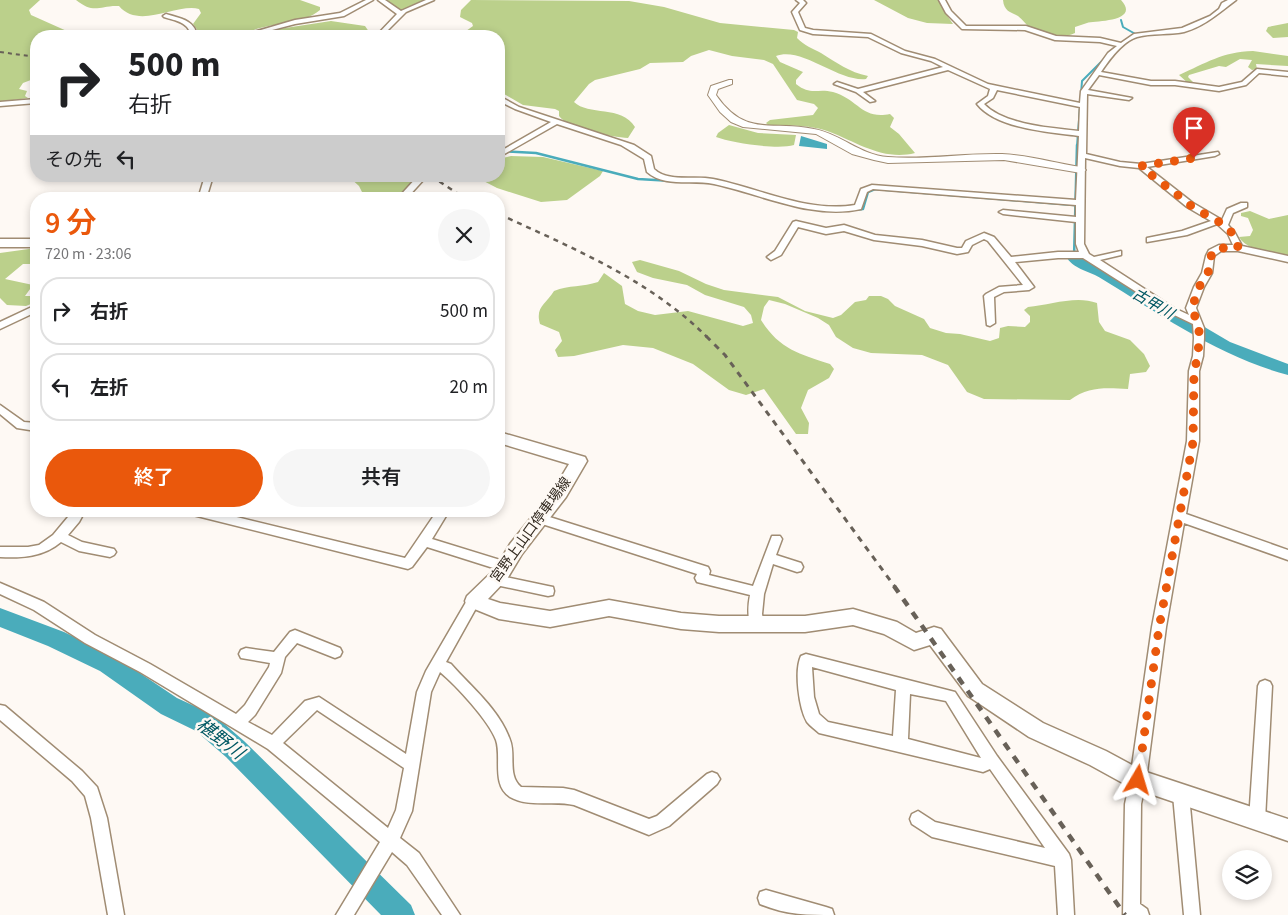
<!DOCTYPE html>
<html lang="ja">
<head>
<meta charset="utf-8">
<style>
	:root { --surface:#fff; --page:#f6f6f6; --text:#202124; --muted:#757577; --line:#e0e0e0; --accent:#ea580c }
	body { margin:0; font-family:"Source Sans 3","Noto Sans JP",sans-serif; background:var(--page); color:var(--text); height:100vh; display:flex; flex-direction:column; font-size:19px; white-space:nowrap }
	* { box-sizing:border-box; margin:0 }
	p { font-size:16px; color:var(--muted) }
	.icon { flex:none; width:28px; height:28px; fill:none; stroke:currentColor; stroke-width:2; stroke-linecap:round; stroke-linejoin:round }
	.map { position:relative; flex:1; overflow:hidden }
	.details { position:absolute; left:30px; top:192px; width:475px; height:325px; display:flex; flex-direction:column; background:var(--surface); border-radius:20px; box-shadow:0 2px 8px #0003 }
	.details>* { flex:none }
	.top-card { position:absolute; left:30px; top:30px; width:475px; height:152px; border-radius:20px; box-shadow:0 2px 8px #0003; background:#fff; color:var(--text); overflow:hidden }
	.controls { position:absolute; left:1222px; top:850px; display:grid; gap:10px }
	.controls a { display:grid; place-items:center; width:50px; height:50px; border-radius:50%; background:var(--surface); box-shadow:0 2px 8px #0003; font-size:25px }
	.pin { position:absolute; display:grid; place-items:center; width:42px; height:42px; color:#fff; margin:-51px -21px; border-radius:50% 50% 50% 0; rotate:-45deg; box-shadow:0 0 5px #0007 }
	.pin .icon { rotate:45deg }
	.me { position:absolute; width:55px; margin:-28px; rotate:7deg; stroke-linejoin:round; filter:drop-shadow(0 0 4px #0008) }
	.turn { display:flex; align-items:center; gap:18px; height:105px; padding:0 15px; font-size:22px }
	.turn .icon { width:65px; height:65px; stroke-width:2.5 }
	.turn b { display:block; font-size:35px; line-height:42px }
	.then { display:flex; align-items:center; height:48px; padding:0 15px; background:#0003; gap:10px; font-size:19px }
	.round { display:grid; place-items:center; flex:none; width:52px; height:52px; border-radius:26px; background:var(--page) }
	.overview { display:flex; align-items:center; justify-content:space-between; height:85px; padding:0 15px }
	h1 { font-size:30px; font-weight:600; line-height:38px; color:var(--accent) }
	.primary-button { display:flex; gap:10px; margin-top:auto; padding:10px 15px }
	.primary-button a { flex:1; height:58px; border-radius:30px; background:var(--accent); color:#fff; font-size:20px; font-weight:600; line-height:58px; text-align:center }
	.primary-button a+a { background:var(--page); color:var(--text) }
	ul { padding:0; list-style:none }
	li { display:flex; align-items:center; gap:15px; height:68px; margin:0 10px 8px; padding:0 5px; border:2px solid var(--line); border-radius:20px }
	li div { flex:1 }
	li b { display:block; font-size:19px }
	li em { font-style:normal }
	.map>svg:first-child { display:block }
</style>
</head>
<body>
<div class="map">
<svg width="1288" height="915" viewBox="0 0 1288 915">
	<rect width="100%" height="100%" fill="#fef9f4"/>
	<!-- forest -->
	<path fill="#bbd08b" d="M 0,0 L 40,0 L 29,10 L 31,15 L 69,32 L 67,36 L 36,36 L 36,78 L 23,83 L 19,89 L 27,91 L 25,96 L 28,98 L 0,102 Z
		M 76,0 L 300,0 L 320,7 L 320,10 C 300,27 267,21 245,34 L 331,21 L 365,26 L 372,36 L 187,36 L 177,32 L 198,31 L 193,24 L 201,13 L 199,9 C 177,3 139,30 119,6 C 99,5 95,15 76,0 Z
		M 386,0 L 428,0 L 399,11 Z
		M 471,0 L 629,1 L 664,7 L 720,23 L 794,30 L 798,32 L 797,38 C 805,46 812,48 821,53 C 837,63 849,72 868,76 L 866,79 C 838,82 802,46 776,56 L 780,62 L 803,72 L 796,80 L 796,84 C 811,96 817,88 833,92 C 858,99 862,120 890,114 L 894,118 L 890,127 L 899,134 L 915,153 C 884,161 858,143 830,132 C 812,125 788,125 769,126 L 766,123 L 770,120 L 813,115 L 818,108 L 814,104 L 797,100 L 773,64 L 764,60 L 732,56 L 709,50 L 691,56 L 683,62 L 650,63 L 640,69 L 595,80 L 589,84 L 574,102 C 588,116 622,105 635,127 L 628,138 C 612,137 569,129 559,116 L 559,111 L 555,109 L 523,105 L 499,91 L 499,36 L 459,36 L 473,26 L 472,23 L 460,17 L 461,10 Z
		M 874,0 L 939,0 L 944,11 L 953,24 L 927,23 L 908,18 Z
		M 1003,0 L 1121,0 C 1141,22 1095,21 1087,23 C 1083,24 1079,26 1075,27 L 1075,33 C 1063,39 1045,36 1033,30 C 1027,26 1023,20 1018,16 C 1010,12 1004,11 1003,0 Z
		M 1288,23 L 1288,37 L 1273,38 L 1266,31 L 1268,27 Z
		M 1253,51 L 1288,56 L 1288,66 L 1256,64 L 1257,69 L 1252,70 L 1248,67 L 1252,60 L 1240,59 L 1226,67 L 1219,66 L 1189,75 L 1188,77 L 1194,83 L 1189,84 L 1179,75 C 1206,63 1222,52 1253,51 Z
		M 729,125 L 758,133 L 796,135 L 794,145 C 778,150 732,143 716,137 L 718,133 Z
		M 511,156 L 543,157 L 603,171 L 600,176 L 567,200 L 541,202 L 497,188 L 474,176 L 499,176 L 499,159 Z
		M 348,176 L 420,176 L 396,199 L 358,199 L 362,192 L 359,186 Z
		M 1250,211 L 1269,219 L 1288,215 L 1288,256 C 1273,253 1247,251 1239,237 L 1250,236 L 1253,230 L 1248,218 L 1241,216 L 1241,213 Z
		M 36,248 L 36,264 L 23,264 L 5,279 L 33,285 L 25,296 L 36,296 L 36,302 L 26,306 L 7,305 L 0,298 L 0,253 Z
		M 640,260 L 679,271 L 706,284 L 724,290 L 778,297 L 805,311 L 833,318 L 841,315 L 855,302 L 866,300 L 869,296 L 881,296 L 888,299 L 895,306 L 924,319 L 930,328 L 946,333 L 960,334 L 990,341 L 999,338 L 1000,328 L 1008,326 L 1025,327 L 1030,322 L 1030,316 L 1024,310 L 1028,307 C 1050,305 1076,295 1097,303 L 1099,322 L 1105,331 L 1130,340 L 1144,354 L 1150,366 L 1146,372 L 1130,374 L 1128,389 C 1106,388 1089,386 1070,400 L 984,399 L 967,392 L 948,365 L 922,355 L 871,353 L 853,348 L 836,337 L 829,325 L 818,318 L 785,304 L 769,300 L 764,307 L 761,320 C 779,349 799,354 830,364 L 834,369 L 829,378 L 808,390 L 801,408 L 809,423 L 808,434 L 796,434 L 764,389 L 746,395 L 729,390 L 693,364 L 653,348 L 623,345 L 574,356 L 558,357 L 555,350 L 562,341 L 559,332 L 540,324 C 535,307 546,304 554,291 C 569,285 583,287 598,282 L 604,273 L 622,286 L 625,304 L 638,311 L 655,315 L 688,311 L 743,326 L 753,323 L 751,315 L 744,307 L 705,295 L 687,285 L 653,278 L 637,272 L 632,262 Z"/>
	<!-- water -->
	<path fill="#4aacbb" d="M 801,136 L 827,144 L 827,149 L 799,146 Z"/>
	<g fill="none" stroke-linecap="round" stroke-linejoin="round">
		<!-- stream-far1 -->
		<path stroke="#4aacbb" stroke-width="2" d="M 1121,20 L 1123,27 L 1139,36 L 1127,41
			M 1077,146 L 1082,81 L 1119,44"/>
		<!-- stream -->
		<path stroke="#4aacbb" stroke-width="2.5" d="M 499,151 L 536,153 L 638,179 L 672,181
			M 840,211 L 863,209 L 868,192 L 875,189 L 1074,205
			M 1074,258 L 1077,145"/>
		<!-- river -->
		<path fill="#4aacbb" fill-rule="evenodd" d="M 1074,254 L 1106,269 L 1230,342 L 1288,364 L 1288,375 C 1220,357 1161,315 1102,279 C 1090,271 1075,270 1067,258 Z
			M 0,608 L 64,632 L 116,657 L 177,698 L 214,715 L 244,741 L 411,905 L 415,915 L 381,915 L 226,757 L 196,731 L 161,714 L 100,671 L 48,646 L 0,627 Z"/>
		<!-- minor casing -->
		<g stroke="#a08c73" stroke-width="3">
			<path id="minor" d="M 366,0 L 373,0 L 344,16 L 295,24 L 249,36 L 240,36 L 295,20 L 340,13 Z
				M 378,0 L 385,0 L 401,11 L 426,0 L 434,0 L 406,12 L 382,36 L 376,36 L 397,14 Z
				M 796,0 L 803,0 L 806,3 L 798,12 L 805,28 L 813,30 L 871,34 L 905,51 L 935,59 L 988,84 L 1080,103 L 1081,91 L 1108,53 L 1117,46 L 1100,42 L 1055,40 L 1025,30 L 962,29 L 946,13 L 939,0 L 945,0 L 951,11 L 966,26 L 1026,26 L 1056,36 L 1100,38 L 1121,43 L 1134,34 L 1182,28 L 1210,16 L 1219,9 L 1222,3 L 1228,0 L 1236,0 C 1220,12 1205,26 1184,32 C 1169,35 1152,33 1137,37 C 1123,41 1109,60 1101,72 L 1151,81 L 1175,81 L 1219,87 L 1242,82 L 1257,69 L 1288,72 L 1288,76 L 1259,73 L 1246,85 L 1219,91 L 1175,85 L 1151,85 L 1099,75 L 1088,90 L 1132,98 L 1129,100 L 1087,94 L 1086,154 L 1120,162 L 1141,164 L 1218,152 L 1219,154 L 1215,156 L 1147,167 L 1193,203 L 1222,220 L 1227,209 L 1241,203 L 1247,203 L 1247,207 L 1233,213 L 1228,225 L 1235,233 L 1242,246 L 1288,256 L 1288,262 L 1238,251 L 1221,251 L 1214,256 L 1212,273 L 1204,287 L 1196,308 L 1204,328 L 1204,338 L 1203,356 L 1199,371 L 1199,441 L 1186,514 L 1288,550 L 1288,560 L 1184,523 L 1166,627 L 1146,780 L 1141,804 L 1140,904 L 1147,909 L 1149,915 L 1123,915 L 1125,804 L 1130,780 L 1152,627 L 1187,441 L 1189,371 L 1193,356 L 1194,338 L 1193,324 L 1168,312 L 1083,258 L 1058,258 L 1015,262 L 1034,287 L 1029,290 L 1004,292 L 994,297 L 995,323 L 990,326 L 987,325 L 984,296 L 986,294 L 999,287 L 1023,285 L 988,241 L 984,239 L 972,245 L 968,252 L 957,254 L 922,246 L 874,240 L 844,231 L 826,234 L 798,227 L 781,255 L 771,260 L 767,257 L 775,251 L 793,222 L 796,221 L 826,228 L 844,225 L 875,235 L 922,240 L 957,248 L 962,248 L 966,241 L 984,233 L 994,237 L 1011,257 L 1058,252 L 1079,252 L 1076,244 L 1076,222 L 1003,214 L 999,212 L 1003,210 L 1076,217 L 1076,205 L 873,189 L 867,192 L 861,209 C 812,220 761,194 714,184 C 692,179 665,188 647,172 L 644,159 L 621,145 L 557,124 L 499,157 L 499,152 L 551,122 L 515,109 L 499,101 L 499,96 L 519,107 L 634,145 L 651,156 L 654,169 C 669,183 694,175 713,179 C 759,188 807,213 855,205 L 861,189 L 872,185 L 1076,200 L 1079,136 C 1049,132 997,129 977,104 L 988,96 L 990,89 L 948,70 L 863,92 L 875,101 L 870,102 L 856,92 L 834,84 L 837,82 L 858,89 L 943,67 L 931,61 L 901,53 L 868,37 L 813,34 L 800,30 L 792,12 L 800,3 ZM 997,90 L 1080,107 L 1079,131 C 1052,128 1004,125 984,104 L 993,98 ZM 1085,158 L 1120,166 L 1139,168 L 1187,207 L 1211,221 L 1182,231 L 1147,238 L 1147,242 L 1187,235 L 1217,224 L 1228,234 L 1233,245 L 1219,245 L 1209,250 L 1206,256 L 1202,273 L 1194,287 L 1186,308 L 1189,315 L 1174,308 L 1100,260 L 1121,255 L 1121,251 L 1094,257 L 1089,254 L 1084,244 Z
				M 166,14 C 179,18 195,20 197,36 L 191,36 C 189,22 176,21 164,17 L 163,16 Z
				M 36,99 L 36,103 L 0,106 L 0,102 Z
				M 205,176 L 213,176 L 206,199 L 198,199 Z
				M 418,176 L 427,176 L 406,199 L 397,199 Z
				M 36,305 L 36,312 L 0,329 L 0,322 Z
				M 0,405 L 24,422 L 36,423 L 36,431 L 17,428 L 0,414 Z
				M 73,511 L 85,511 L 79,522 L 68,535 L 82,542 L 114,549 L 116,552 L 114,555 L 110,557 L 79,551 L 61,542 C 43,557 23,558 0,557 L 0,547 L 28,547 L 39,545 L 53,535 Z
				M 187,511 L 212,511 L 405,558 L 437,511 L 449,511 L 432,539 L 510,563 L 512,567 L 510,571 L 506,572 L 427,547 L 412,567 L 408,569 L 193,515 L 189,514 Z
				M 540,514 L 708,567 L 710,571 L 709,575 L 753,586 L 772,536 L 780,536 L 782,539 L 776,555 L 801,563 L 803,567 L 801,571 L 797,572 L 773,564 L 764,594 L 762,614 L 764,624 L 762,628 L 757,630 L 752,628 C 747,618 748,606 750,595 L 697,582 L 695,578 L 697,574 L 536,522 L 534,519 L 536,516 Z
				M 496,575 L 548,586 L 553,587 L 554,591 L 553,595 L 548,596 L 496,585 L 491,584 L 490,580 L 491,576 Z
				M 0,583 L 44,602 L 95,635 L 150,664 L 236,714 L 245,705 L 269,667 L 270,663 L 241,658 L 239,654 L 241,650 L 246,648 L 274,652 L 290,632 L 295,630 L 340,648 L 342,652 L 340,656 L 335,658 L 297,643 L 285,657 L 281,673 L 255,715 L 248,722 L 272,735 L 305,701 L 319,697 L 406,754 L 417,692 L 426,671 L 469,597 L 474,596 L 479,597 L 480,601 L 446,662 L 451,664 C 472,688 499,709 510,740 C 516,755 507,775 521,787 L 563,788 L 574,790 L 649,819 L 657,816 L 707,774 L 712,772 L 717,774 L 720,779 L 717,784 L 669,826 L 649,835 L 574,805 C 554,800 529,808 510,797 C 491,785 502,757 496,740 C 489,721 456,685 440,672 L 431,692 L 412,811 L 400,838 L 419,853 L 460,915 L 442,915 L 407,865 L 392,852 L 354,915 L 336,915 L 380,842 L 268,749 L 140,672 L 85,643 L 34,610 L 0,594 ZM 317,710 L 404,768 L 396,810 L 388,828 L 283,743 Z
				M 806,654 L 955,692 L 997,756 L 1069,854 L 1071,860 L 1074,915 L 1058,915 L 1055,866 L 932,837 L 912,824 L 910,819 L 912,814 L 918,811 L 935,822 L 1045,848 L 990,769 L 983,772 L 819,733 C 815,729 810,726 807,722 C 799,708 794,671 801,656 ZM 812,667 L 896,690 L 893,736 L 828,722 L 819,714 L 814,697 ZM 910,694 L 946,701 L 981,758 L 908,739 Z
				M 1265,680 L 1270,682 L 1272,686 L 1265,820 L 1263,825 L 1257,828 L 1251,825 L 1249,820 L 1258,686 L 1260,682 Z
				M 0,705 L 5,706 L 82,771 L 97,787 L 107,818 L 124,915 L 108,915 L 91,818 L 85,796 L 72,781 L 0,720 Z
				M 1181,788 L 1186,790 L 1189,795 L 1200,915 L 1184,915 L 1173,795 L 1176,790 Z
				M 766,890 L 826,907 L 832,909 L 834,915 C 807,915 786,915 760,904 L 758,898 L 760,892 Z"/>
		</g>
		<!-- tertiary casing -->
		<g stroke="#a08c73" stroke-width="2">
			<path id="tertiary" d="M 729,80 L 732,80 L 732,84 L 718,89 L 716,95 C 746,138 771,120 814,129 C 841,134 860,155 888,157 C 926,160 964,153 1002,154 C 1028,155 1055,163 1081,167 L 1086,170 L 1081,173 L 1004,160 L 888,163 L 874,160 L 852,154 L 816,134 L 743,127 L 731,122 L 720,112 L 708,95 L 711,86 Z"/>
		</g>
		<!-- secondary casing -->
		<g stroke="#a08c73" stroke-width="3">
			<path id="secondary" d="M 0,239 L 36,239 L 36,247 L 0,247 Z
				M 499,432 L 585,457 L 587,461 L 566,497 L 522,554 L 507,579 L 488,599 L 500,603 L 550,611 L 609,600 L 681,613 L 719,616 L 805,616 L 853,609 L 897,622 L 916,633 L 934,627 L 941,629 L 982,684 L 1043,723 L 1106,751 L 1143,771 L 1288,819 L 1288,841 L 1130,787 L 1090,765 L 1029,737 L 968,696 L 930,645 L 914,650 L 884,634 L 853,625 L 805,632 L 719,632 L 681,629 L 609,616 L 550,627 L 499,619 L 467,606 L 465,601 L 467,596 L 495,569 L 510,544 L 554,489 L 569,464 L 499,443 Z"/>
		</g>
		<!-- minor -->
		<use href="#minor" fill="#fff" fill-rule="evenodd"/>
		<!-- tertiary -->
		<use href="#tertiary" fill="#fff" fill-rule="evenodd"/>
		<!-- secondary -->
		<use href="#secondary" fill="#fff" fill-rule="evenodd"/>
		<!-- rail-far3 -->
		<path stroke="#686158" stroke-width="2" stroke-dasharray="4 4" stroke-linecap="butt" d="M 0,52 L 36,57"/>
		<!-- rail-far2 -->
		<path stroke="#686158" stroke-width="2.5" stroke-dasharray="5 5" stroke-linecap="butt" d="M 431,176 L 466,199
			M 499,214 C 572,248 649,279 707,337"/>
		<!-- rail-far1 -->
		<path stroke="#686158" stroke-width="3" stroke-dasharray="6 6" stroke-linecap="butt" d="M 706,336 L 725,355 L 895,587"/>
		<!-- rail -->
		<path stroke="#686158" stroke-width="4.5" stroke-dasharray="8 8" stroke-linecap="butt" d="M 894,586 L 1125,915"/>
	</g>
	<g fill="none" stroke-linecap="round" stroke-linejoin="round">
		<!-- route -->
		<path stroke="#ea580c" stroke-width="9" stroke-dasharray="0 16.2" d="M 1138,780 L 1159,628 L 1193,442 L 1194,371 L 1198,356 L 1199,338 L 1199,328 L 1192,308 L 1199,287 L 1208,273 L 1212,252 L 1219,248 L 1238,248 C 1235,223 1207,218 1190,205 C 1174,191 1156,180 1141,166 L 1194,158"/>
	</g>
	<g text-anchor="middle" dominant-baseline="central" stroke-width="5" stroke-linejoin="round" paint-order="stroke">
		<!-- street labels -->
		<g font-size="14" fill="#32291f" stroke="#fef9f4">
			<text transform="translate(531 530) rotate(-54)">宮野上山口停車場線</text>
		</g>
		<!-- water labels -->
		<g font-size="15" font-style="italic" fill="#005863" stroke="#fef9f4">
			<text transform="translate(1153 304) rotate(30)">古甲川</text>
		</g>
		<!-- near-water labels -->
		<g font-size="18" font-style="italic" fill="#005863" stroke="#fef9f4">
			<text transform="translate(220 739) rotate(38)">椹野川</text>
		</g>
	</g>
</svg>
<div class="controls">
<a><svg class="icon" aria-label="layers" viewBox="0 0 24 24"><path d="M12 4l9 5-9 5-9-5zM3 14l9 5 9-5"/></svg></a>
</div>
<div class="pin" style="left:1194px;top:158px;background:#d93025"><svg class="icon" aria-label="arrive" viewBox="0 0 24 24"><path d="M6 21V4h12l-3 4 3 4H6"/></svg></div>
<svg class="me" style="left:1138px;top:780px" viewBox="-20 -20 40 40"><path d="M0-17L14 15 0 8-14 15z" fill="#ea580c" stroke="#fff" stroke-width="4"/></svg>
<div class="top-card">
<div class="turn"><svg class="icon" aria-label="right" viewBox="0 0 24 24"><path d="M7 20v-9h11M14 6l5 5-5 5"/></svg><div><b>500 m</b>右折</div></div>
<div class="then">その先<svg class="icon" aria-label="left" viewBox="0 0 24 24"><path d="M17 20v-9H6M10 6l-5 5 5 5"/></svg></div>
</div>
<section class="details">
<div class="overview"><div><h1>9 分</h1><p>720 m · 23:06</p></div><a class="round"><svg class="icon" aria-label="close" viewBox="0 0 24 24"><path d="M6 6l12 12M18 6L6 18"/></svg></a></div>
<ul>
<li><svg class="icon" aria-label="right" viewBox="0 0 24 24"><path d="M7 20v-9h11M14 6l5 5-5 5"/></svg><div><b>右折</b></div><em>500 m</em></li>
<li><svg class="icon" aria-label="left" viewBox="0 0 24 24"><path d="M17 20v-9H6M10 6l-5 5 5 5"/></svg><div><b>左折</b></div><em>20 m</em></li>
</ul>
<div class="primary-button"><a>終了</a><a>共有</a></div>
</section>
</div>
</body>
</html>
